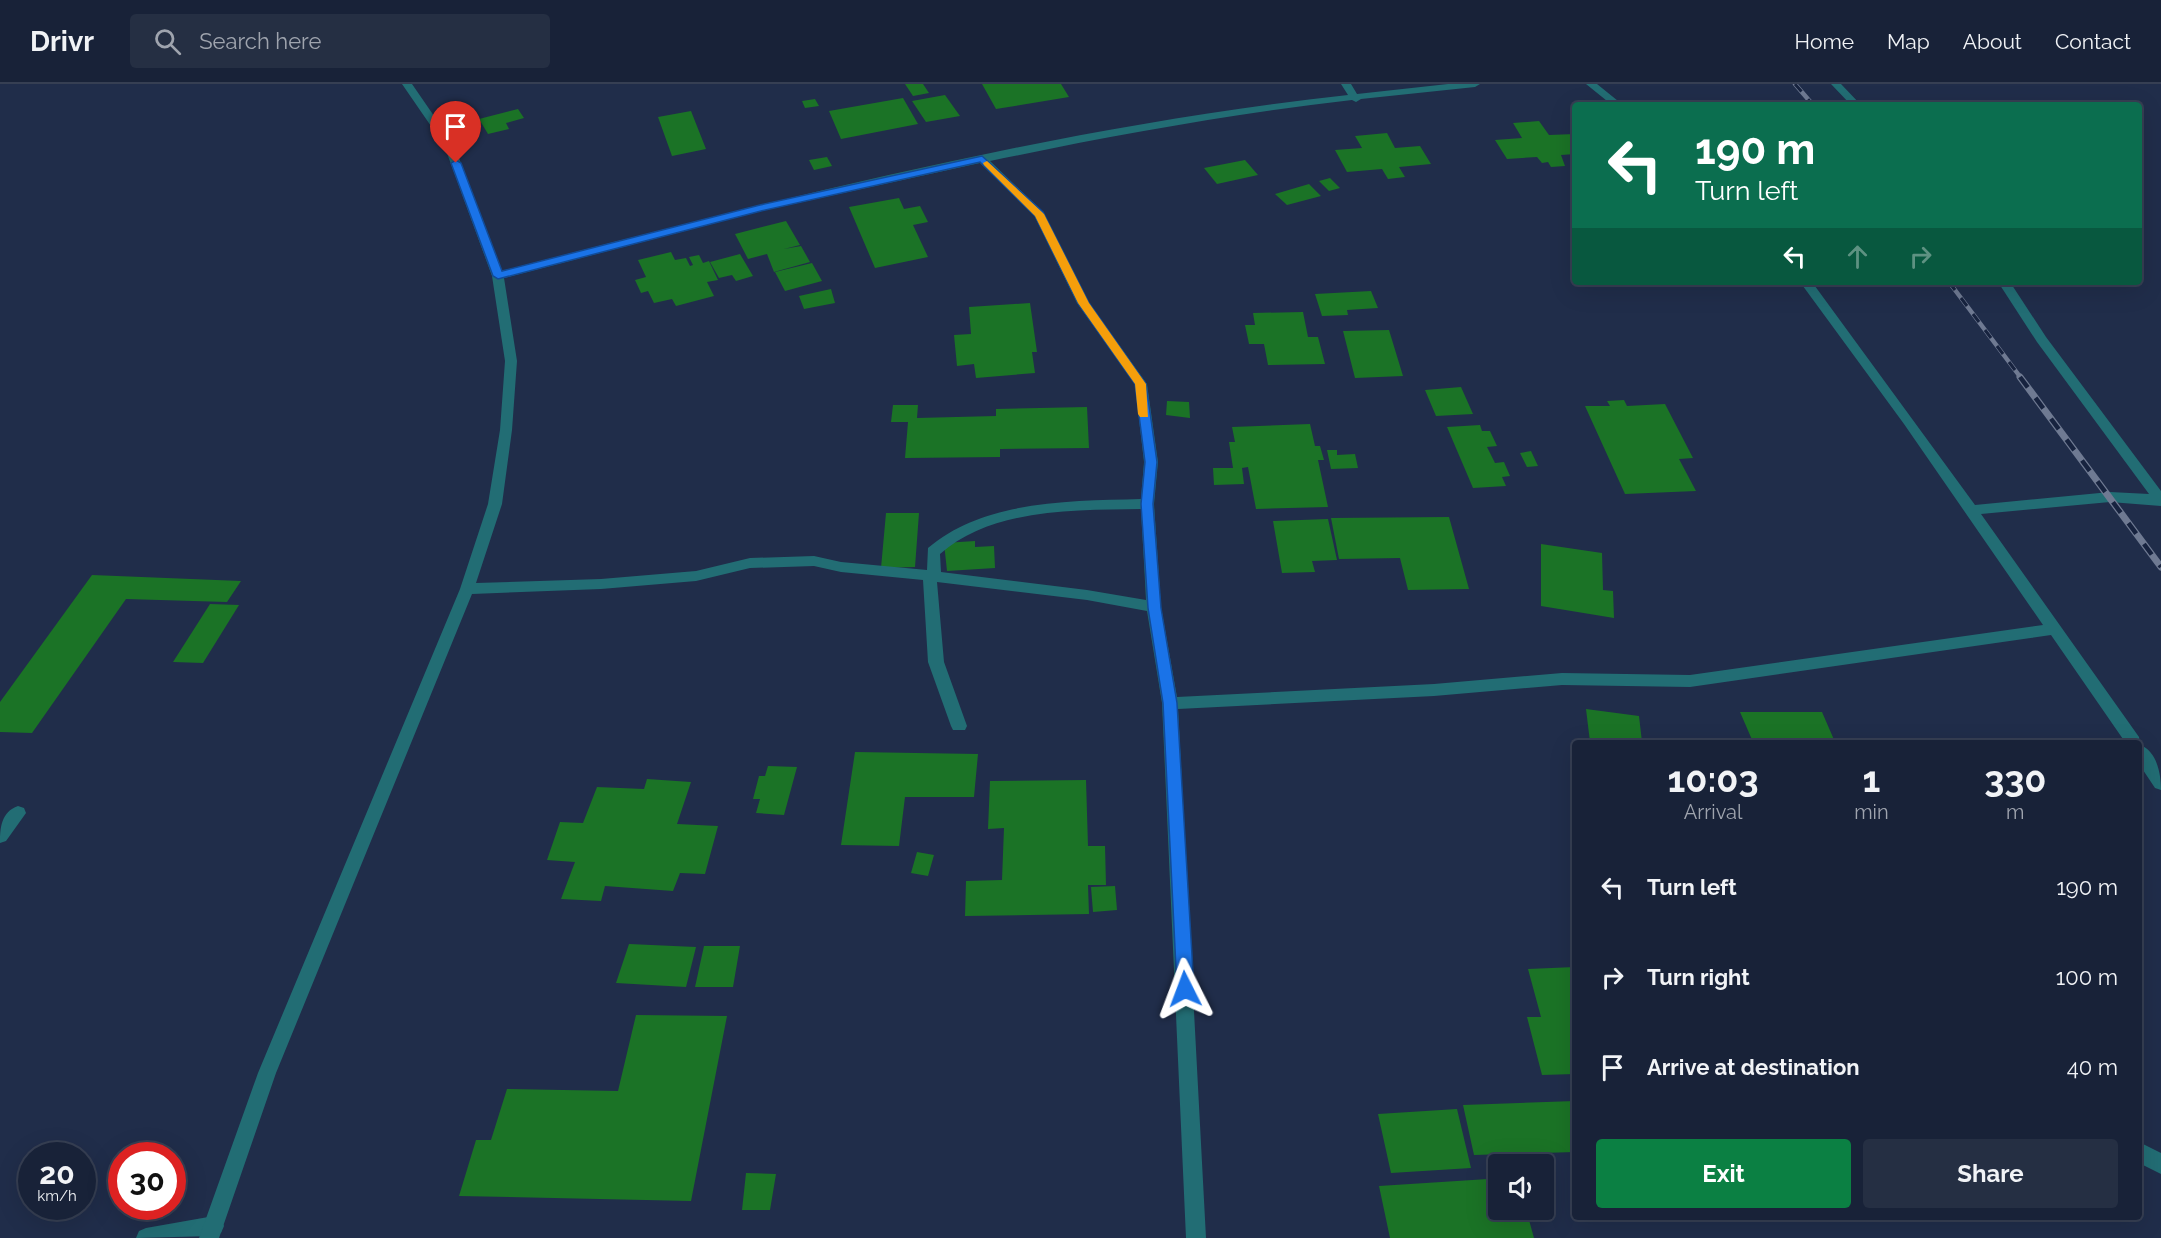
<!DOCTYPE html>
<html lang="en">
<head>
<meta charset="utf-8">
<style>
	:root { --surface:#182238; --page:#252f43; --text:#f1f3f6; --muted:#9fa4ae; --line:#363f53; --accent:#0b8043 }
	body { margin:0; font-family:Raleway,sans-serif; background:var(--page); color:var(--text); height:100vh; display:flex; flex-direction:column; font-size:22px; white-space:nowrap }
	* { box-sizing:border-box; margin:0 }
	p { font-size:20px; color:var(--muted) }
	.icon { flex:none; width:33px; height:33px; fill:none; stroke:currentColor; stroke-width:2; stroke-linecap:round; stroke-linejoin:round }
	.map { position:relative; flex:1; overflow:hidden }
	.panel { position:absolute; left:1572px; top:656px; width:570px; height:480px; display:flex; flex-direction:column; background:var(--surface); border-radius:6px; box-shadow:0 6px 24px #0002,0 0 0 2px var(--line) }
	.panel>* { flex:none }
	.guide { position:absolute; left:1572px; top:18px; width:570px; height:183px; border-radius:6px; box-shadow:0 6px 24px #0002,0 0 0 2px var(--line); background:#0b6e4f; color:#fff; overflow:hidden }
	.controls { position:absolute; left:1488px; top:1070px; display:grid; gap:12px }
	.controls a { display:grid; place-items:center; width:66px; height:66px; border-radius:6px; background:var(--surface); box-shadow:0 6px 24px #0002,0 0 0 2px var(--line); font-size:30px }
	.speed { position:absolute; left:18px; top:1058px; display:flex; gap:12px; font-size:30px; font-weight:700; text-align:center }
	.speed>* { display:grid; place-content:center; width:78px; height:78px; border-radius:50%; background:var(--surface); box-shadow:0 6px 24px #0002,0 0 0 2px var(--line); line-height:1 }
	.speed small { font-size:15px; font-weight:400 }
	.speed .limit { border:9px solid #d22; background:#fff; color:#111 }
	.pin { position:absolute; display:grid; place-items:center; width:51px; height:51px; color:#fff; margin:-62px -26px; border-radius:50% 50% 50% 0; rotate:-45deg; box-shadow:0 0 6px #0007 }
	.pin .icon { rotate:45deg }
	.me { position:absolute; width:66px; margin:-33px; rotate:357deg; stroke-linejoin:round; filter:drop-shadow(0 0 4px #0008) }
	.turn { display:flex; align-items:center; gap:21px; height:126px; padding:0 24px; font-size:27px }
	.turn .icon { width:78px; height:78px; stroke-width:2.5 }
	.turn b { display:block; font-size:42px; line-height:51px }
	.lanes { display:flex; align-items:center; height:57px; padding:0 24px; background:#0003; justify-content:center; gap:30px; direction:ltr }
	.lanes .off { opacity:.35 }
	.eta { display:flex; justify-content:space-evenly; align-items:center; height:102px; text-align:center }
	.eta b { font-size:36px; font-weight:700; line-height:42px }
	.cta { display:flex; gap:12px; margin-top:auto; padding:12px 24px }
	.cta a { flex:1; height:69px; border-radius:6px; background:var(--accent); color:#fff; font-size:24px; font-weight:700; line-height:69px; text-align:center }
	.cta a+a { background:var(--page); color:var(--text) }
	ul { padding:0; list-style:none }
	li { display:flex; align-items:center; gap:18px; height:90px; padding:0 24px }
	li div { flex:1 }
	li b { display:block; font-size:22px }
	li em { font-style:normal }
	header { display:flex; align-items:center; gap:36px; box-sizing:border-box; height:84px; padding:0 30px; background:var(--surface); border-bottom:2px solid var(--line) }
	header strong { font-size:28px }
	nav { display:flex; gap:33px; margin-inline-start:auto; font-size:21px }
	.search { width:420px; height:54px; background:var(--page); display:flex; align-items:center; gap:15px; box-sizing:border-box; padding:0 21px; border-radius:6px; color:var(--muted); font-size:22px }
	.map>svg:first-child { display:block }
</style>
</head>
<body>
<header>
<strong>Drivr</strong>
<div class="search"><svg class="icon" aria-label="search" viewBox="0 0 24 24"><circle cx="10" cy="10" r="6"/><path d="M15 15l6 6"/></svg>Search here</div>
<nav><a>Home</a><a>Map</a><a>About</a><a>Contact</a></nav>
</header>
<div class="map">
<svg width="2161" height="1154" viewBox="0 0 2161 1154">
	<rect width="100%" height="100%" fill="#202d4a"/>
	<!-- building -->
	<path fill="#1b7326" d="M 905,0 L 923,0 L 929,9 L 913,12 Z
		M 982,0 L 1061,0 L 1069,13 L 996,25 Z
		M 945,11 L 960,32 L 926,38 L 912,17 Z
		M 903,14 L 918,40 L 841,55 L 829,27 Z
		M 815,15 L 819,22 L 805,24 L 802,17 Z
		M 518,25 L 524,34 L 506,39 L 509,45 L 488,50 L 479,35 Z
		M 691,27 L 706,65 L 672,72 L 658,33 Z
		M 1539,37 L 1549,51 L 1575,50 L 1575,70 L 1561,71 L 1565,82 L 1551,83 L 1548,78 L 1542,79 L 1537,73 L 1507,75 L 1495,56 L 1522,54 L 1513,39 Z
		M 1387,49 L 1395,64 L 1420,62 L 1431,80 L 1399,83 L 1405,93 L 1388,95 L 1382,85 L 1347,88 L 1335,66 L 1362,64 L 1355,52 Z
		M 827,73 L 832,82 L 814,86 L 809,76 Z
		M 1245,76 L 1258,91 L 1217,100 L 1204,84 Z
		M 1330,94 L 1340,104 L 1329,107 L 1319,97 Z
		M 1309,100 L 1321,112 L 1287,121 L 1275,110 Z
		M 899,114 L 904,125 L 920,122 L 928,138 L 913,141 L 928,173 L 875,184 L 849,123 Z
		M 786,137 L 800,161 L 784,165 L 801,162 L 810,178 L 774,188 L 767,170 L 748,175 L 735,150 Z
		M 671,168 L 675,176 L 686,174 L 690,182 L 693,181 L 689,173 L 699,171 L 703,179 L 709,177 L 718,196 L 707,198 L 714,212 L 676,222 L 672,215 L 654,219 L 648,207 L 641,209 L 635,196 L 646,193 L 638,176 Z
		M 740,170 L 753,192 L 736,197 L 732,191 L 719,194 L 710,178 Z
		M 812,179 L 822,197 L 785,207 L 775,188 Z
		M 831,205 L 835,219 L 804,225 L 799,212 Z
		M 1371,207 L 1378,224 L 1347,226 L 1348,231 L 1322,232 L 1315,210 Z
		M 1030,219 L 1037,268 L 1032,268 L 1035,289 L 976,294 L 974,280 L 957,282 L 954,251 L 971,250 L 969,223 Z
		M 1303,228 L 1308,253 L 1318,253 L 1325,280 L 1268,281 L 1264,260 L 1249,260 L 1245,241 L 1255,241 L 1253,229 Z
		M 1389,246 L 1403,292 L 1355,294 L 1343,247 Z
		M 1461,303 L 1473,330 L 1436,332 L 1425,306 Z
		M 1624,316 L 1627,322 L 1665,320 L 1693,374 L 1679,375 L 1696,407 L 1625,410 L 1585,322 L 1610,322 L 1607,317 Z
		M 1167,317 L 1189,318 L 1190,334 L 1166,331 Z
		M 893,321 L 918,321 L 917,334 L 996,332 L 996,325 L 1087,323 L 1089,364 L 1000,365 L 1000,373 L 905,374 L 908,338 L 891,338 Z
		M 1310,340 L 1315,362 L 1320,362 L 1324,376 L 1318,376 L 1328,423 L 1256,425 L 1248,383 L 1242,384 L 1244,400 L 1214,401 L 1213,384 L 1233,384 L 1229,358 L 1235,358 L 1232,343 Z
		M 1480,341 L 1482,347 L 1490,347 L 1497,362 L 1487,363 L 1495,379 L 1504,378 L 1510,392 L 1502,393 L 1506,402 L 1473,404 L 1447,343 Z
		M 1327,366 L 1337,366 L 1337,371 L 1355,370 L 1358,384 L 1331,385 Z
		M 1531,367 L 1538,382 L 1527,383 L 1520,369 Z
		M 886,429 L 919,429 L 915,483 L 881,484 Z
		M 1449,433 L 1469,505 L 1408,506 L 1400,474 L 1339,475 L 1331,434 Z
		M 1328,435 L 1337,476 L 1312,477 L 1315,488 L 1282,489 L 1273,437 Z
		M 975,457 L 975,463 L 994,462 L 995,484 L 947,487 L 944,459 Z
		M 1541,460 L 1602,469 L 1603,506 L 1613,507 L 1614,534 L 1541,522 Z
		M 92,491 L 241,497 L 227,518 L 126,515 L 32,649 L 0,648 L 0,618 Z
		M 210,520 L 239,521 L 203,579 L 173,578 Z
		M 1586,625 L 1639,632 L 1642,658 L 1590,658 Z
		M 1740,628 L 1822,628 L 1835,658 L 1753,658 Z
		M 855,668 L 978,670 L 974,713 L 905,713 L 899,762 L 841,761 Z
		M 768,682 L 797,683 L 784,731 L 756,729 L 760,715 L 753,715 L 759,692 L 765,692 Z
		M 647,695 L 691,698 L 677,740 L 718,742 L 705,790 L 680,789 L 673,807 L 605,802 L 601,817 L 561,815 L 575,778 L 547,776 L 560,738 L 583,739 L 597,703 L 644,705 Z
		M 1086,696 L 1088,762 L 1105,762 L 1106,801 L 1088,801 L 1089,830 L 965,832 L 966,797 L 1002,796 L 1004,744 L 988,745 L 990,697 Z
		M 917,768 L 934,771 L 928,792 L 911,789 Z
		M 1115,802 L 1117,826 L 1093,828 L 1091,803 Z
		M 629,860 L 696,863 L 686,903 L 616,899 Z
		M 704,862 L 740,862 L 733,903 L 695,903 Z
		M 1575,883 L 1575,990 L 1542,991 L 1527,933 L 1541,933 L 1528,885 Z
		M 636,931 L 727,932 L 691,1117 L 459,1112 L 476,1056 L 491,1056 L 507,1005 L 618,1007 Z
		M 1575,1017 L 1575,1068 L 1474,1071 L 1463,1021 Z
		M 1457,1025 L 1471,1084 L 1391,1089 L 1378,1030 Z
		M 746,1089 L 776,1090 L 770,1126 L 742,1126 Z
		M 1488,1095 L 1496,1127 L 1526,1125 L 1534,1154 L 1390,1154 L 1379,1102 Z"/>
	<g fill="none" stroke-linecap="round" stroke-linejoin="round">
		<!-- lane -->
		<path fill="#226d74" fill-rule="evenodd" d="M 18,722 L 24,724 L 26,729 L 6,757 L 0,759 C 0,744 1,728 18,722 Z
			M 214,1132 L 221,1135 L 224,1142 L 221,1149 L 214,1152 L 136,1154 L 139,1147 L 146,1144 Z"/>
		<!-- street -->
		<path fill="#226d74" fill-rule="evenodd" d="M 402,0 L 412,0 L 454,61 L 502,187 C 781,115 1062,42 1348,11 L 1341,0 L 1351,0 L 1357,10 L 1448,0 L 1480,0 L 1475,3 L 1361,15 L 1356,18 L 1352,16 C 1230,30 1110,52 990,77 L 1043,128 L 1089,219 L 1147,300 L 1158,378 L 1154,420 L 1161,523 L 1177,613 L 1434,600 L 1562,589 L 1690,591 L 2043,541 L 1904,340 L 1800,198 L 1812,198 L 1975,421 L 2110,408 L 2149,410 L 2037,258 L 1998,198 L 2010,198 L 2046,253 L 2161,407 L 2161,422 L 2110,418 L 1981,430 L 2139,653 L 2140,661 C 2157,667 2161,690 2161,706 L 2155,704 L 2139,680 L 2139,658 L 2125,658 L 2051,551 L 1690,603 L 1562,601 L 1434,612 L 1178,625 L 1206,1154 L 1186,1154 L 1162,619 L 1147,527 L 1087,516 L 937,498 L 944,578 L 967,642 L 965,646 L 953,646 L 951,642 L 928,578 L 923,496 L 841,488 L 814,482 L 750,484 L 696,497 L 601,505 L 472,510 L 276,989 L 219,1154 L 199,1154 L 258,989 L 460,505 L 488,420 L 500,346 L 505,277 L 492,192 L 444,61 ZM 980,79 L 1034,131 L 1077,219 L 1135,300 L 1144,378 L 1141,415 C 1070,417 984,416 928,464 L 927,486 L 841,478 L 814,472 L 750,474 L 696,487 L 601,495 L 476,499 L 502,420 L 512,346 L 517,277 L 504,194 L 761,127 ZM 1141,425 L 1146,516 L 1087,506 L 941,488 L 940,470 C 992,424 1075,426 1141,425 Z
			M 1586,0 L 1597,0 L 1623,21 L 1612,21 Z
			M 1831,0 L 1841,0 L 1861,21 L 1851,21 Z
			M 2139,1058 L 2161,1069 L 2161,1090 L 2139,1079 Z"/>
		<!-- rail-far1 casing -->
		<g stroke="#6f7a92" stroke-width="4.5">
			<path id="rail-far1" d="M 1795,0 L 1813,21
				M 1949,198 L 2021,294"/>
		</g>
		<!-- rail casing -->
		<g stroke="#6f7a92" stroke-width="7">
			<path id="rail" d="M 2020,293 L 2161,483"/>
		</g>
		<!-- rail-far1 -->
		<use href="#rail-far1" stroke="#17233f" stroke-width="3" stroke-dasharray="10" stroke-linecap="butt"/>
		<!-- rail -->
		<use href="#rail" stroke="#17233f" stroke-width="4.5" stroke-dasharray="13" stroke-linecap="butt"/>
	</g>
	<!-- route -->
	<path fill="#1a73e8" stroke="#114b97" stroke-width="1.5" d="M 982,72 L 1043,128 L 1089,219 L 1146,300 L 1157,378 L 1153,420 L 1161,524 L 1177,619 L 1194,905 L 1191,911 L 1185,913 L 1180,911 L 1177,905 L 1163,619 L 1148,524 L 1141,420 L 1145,378 L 1135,300 L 1078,219 L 1035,132 L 980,78 L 761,127 L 498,195 L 493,192 L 451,79 L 456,76 L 461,79 L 502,187 L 760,121 Z"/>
	<!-- slow -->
	<path fill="#f59e0b" d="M 987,77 L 1044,130 L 1089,219 L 1146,300 L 1148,333 L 1140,333 L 1138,330 L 1135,300 L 1078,219 L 1035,132 L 984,81 L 983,79 Z"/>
</svg>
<div class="controls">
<a><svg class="icon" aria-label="sound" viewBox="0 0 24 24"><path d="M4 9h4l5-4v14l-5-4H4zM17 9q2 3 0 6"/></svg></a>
</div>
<div class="speed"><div>20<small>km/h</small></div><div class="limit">30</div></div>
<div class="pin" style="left:456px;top:79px;background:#d93025"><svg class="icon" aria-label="arrive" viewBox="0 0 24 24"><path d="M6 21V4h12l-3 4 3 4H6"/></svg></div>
<svg class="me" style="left:1185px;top:905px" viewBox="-20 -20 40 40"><path d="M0-17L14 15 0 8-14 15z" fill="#1a73e8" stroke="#fff" stroke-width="4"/></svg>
<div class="guide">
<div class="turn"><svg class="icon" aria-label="left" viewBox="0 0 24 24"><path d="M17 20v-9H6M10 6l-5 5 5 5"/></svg><div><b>190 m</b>Turn left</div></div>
<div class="lanes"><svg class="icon" aria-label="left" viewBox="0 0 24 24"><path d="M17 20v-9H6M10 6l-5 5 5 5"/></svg><svg class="icon off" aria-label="ahead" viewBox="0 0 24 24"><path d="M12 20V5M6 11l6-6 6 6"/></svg><svg class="icon off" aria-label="right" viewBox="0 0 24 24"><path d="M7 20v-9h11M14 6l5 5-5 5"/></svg></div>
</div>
<section class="panel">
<div class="eta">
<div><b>10:03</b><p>Arrival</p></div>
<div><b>1</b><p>min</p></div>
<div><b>330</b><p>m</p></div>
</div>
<ul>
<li><svg class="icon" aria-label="left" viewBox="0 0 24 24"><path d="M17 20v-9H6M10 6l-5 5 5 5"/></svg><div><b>Turn left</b></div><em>190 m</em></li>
<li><svg class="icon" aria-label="right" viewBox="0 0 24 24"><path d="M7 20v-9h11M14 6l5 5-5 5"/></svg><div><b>Turn right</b></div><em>100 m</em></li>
<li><svg class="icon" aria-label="arrive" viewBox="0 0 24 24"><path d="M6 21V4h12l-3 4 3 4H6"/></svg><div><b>Arrive at destination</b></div><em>40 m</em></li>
</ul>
<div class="cta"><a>Exit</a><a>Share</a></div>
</section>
</div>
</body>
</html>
